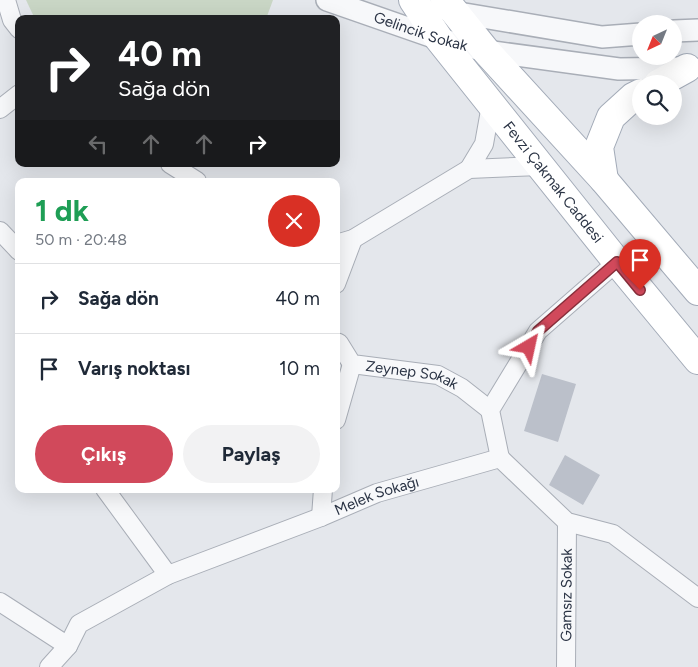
<!DOCTYPE html>
<html lang="tr">
<head>
<meta charset="utf-8">
<style>
	:root { --surface:#fff; --page:#f2f2f3; --text:#1f2937; --muted:#747a83; --line:#e0e1e3; --accent:#d1495b }
	body { margin:0; font-family:Figtree,sans-serif; background:var(--page); color:var(--text); height:100vh; display:flex; flex-direction:column; font-size:19px; white-space:nowrap }
	* { box-sizing:border-box; margin:0 }
	p { font-size:16px; color:var(--muted) }
	.icon { flex:none; width:28px; height:28px; fill:none; stroke:currentColor; stroke-width:2; stroke-linecap:round; stroke-linejoin:round }
	.map { position:relative; flex:1; overflow:hidden }
	.details { position:absolute; left:15px; top:178px; width:325px; height:315px; display:flex; flex-direction:column; background:var(--surface); border-radius:10px; box-shadow:0 5px 20px #0002 }
	.details>* { flex:none }
	.banner { position:absolute; left:15px; top:15px; width:325px; height:152px; border-radius:10px; box-shadow:0 5px 20px #0002; background:#202124; color:#fff; overflow:hidden }
	.needle { width:32px; rotate:223deg }
	.tools { position:absolute; left:632px; top:15px; display:grid; gap:10px }
	.tools a { display:grid; place-items:center; width:50px; height:50px; border-radius:50%; background:var(--surface); box-shadow:0 5px 20px #0002; font-size:25px }
	.pin { position:absolute; display:grid; place-items:center; width:42px; height:42px; color:#fff; margin:-51px -21px; border-radius:50% 50% 50% 0; rotate:-45deg; box-shadow:0 0 5px #0007 }
	.pin .icon { rotate:45deg }
	.me { position:absolute; width:55px; margin:-28px; rotate:36deg; stroke-linejoin:round; filter:drop-shadow(0 0 4px #0008) }
	.turn { display:flex; align-items:center; gap:18px; height:105px; padding:0 20px; font-size:22px }
	.turn .icon { width:65px; height:65px; stroke-width:2.5 }
	.turn b { display:block; font-size:35px; line-height:42px }
	.lanes { display:flex; align-items:center; height:48px; padding:0 20px; background:#0003; justify-content:center; gap:25px; direction:ltr }
	.lanes .off { opacity:.35 }
	.round { display:grid; place-items:center; flex:none; width:52px; height:52px; border-radius:26px; background:var(--page) }
	.head { display:flex; align-items:center; justify-content:space-between; height:85px; padding:0 20px }
	h1 { font-size:30px; font-weight:700; line-height:38px; color:#1e9e55 }
	.button { display:flex; gap:10px; margin-top:auto; padding:10px 20px }
	.button a { flex:1; height:58px; border-radius:30px; background:var(--accent); color:#fff; font-size:20px; font-weight:700; line-height:58px; text-align:center }
	.button a+a { background:var(--page); color:var(--text) }
	ul { padding:0; list-style:none }
	li { display:flex; align-items:center; gap:15px; height:70px; padding:0 20px; border-top:1px solid var(--line) }
	li div { flex:1 }
	li b { display:block; font-size:19px }
	li em { font-style:normal }
	.map>svg:first-child { display:block }
</style>
</head>
<body>
<div class="map">
<svg width="698" height="667" viewBox="0 0 698 667">
	<rect width="100%" height="100%" fill="#e4e7ec"/>
	<!-- green -->
	<path fill="#c9d6c5" d="M 26,0 L 273,0 L 266,19 L 35,19 Z"/>
	<!-- building -->
	<path fill="#bbc0ca" d="M 542,374 L 576,384 L 558,442 L 524,431 Z
		M 565,455 L 600,475 L 583,505 L 549,485 Z"/>
	<g fill="none" stroke-linecap="round" stroke-linejoin="round">
		<!-- minor casing -->
		<g stroke="#a9aeb7" stroke-width="20">
			<g id="minor">
				<path d="M 6,0 L 12,20 L 19,29"/>
				<path d="M 0,109 L 19,94"/>
				<path d="M 170,164 L 197,181"/>
				<path d="M 469,169 L 484,144 L 491,105"/>
				<path d="M 0,231 L 19,251"/>
				<path d="M 336,244 L 353,239 L 469,169 L 540,166"/>
				<path d="M 336,284 L 353,239"/>
				<path id="s1" d="M 336,342 L 339,343 L 352,364 L 438,375 L 462,388 L 490,410"/>
				<path d="M 336,420 L 352,364"/>
				<path d="M 500,458 L 490,410 L 538,331 L 617,262"/>
				<path d="M 105,489 L 168,575"/>
				<path d="M 321,517 L 323,489"/>
				<path d="M 0,602 L 68,646"/>
				<path id="s2" d="M 49,667 L 68,646 L 79,624 L 168,575 L 321,517 L 377,493 L 500,458 L 567,522 L 613,534 L 698,598"/>
				<path id="s3" d="M 566,667 L 567,522"/>
			</g>
		</g>
		<!-- tertiary casing -->
		<g stroke="#a9aeb7" stroke-width="24">
			<g id="tertiary">
				<path id="s4" d="M 327,0 L 439,39 L 486,51 L 619,69 L 685,68"/>
				<path d="M 423,0 L 453,12 L 602,37 L 641,34"/>
				<path d="M 674,31 L 698,30"/>
			</g>
		</g>
		<!-- primary casing -->
		<g stroke="#a3abb8" stroke-width="30">
			<g id="primary">
				<path id="s5" d="M 413,0 L 439,39 L 617,262 L 698,360"/>
				<path d="M 445,0 L 486,51 L 604,180 L 698,291"/>
				<path d="M 658,84 L 687,68"/>
				<path d="M 604,180 L 599,147 L 611,117 L 633,97 L 641,93"/>
			</g>
		</g>
		<!-- minor -->
		<use href="#minor" stroke="#f7f8fa" stroke-width="18"/>
		<!-- tertiary -->
		<use href="#tertiary" stroke="#f7f8fa" stroke-width="21"/>
		<!-- primary -->
		<use href="#primary" stroke="#fff" stroke-width="28"/>
	</g>
	<g fill="none" stroke-linecap="round" stroke-linejoin="round">
		<!-- route casing -->
		<g stroke="#882f3b" stroke-width="12">
			<path id="route" d="M 529,347 L 538,331 L 617,262 L 640,290"/>
		</g>
		<!-- route -->
		<use href="#route" stroke="#d1495b" stroke-width="9"/>
	</g>
	<g text-anchor="middle" dominant-baseline="central" stroke-width="5" stroke-linejoin="round" paint-order="stroke">
		<!-- street labels -->
		<g font-size="15" fill="#2b3445" stroke="#f4f6f9">
			<text stroke="none"><textPath href="#s4" startOffset="99">Gelincik Sokak</textPath></text>
			<text stroke="none"><textPath href="#s5" startOffset="230">Fevzi Çakmak Caddesi</textPath></text>
			<text stroke="none"><textPath href="#s1" startOffset="89">Zeynep Sokak</textPath></text>
			<text stroke="none"><textPath href="#s2" startOffset="378">Melek Sokağı</textPath></text>
			<text stroke="none"><textPath href="#s3" startOffset="72">Gamsız Sokak</textPath></text>
		</g>
	</g>
</svg>
<div class="tools">
<a><svg class="needle" viewBox="-14 -14 28 28"><path d="M0-13l5 13h-10z" fill="#e53935"/><path d="M0 13l5-13h-10z" fill="#747a83"/></svg></a>
<a><svg class="icon" aria-label="search" viewBox="0 0 24 24"><circle cx="10" cy="10" r="6"/><path d="M15 15l6 6"/></svg></a>
</div>
<div class="pin" style="left:640px;top:290px;background:#d93025"><svg class="icon" aria-label="arrive" viewBox="0 0 24 24"><path d="M6 21V4h12l-3 4 3 4H6"/></svg></div>
<svg class="me" style="left:529px;top:347px" viewBox="-20 -20 40 40"><path d="M0-17L14 15 0 8-14 15z" fill="#d1495b" stroke="#fff" stroke-width="4"/></svg>
<div class="banner">
<div class="turn"><svg class="icon" aria-label="right" viewBox="0 0 24 24"><path d="M7 20v-9h11M14 6l5 5-5 5"/></svg><div><b>40 m</b>Sağa dön</div></div>
<div class="lanes"><svg class="icon off" aria-label="left" viewBox="0 0 24 24"><path d="M17 20v-9H6M10 6l-5 5 5 5"/></svg><svg class="icon off" aria-label="ahead" viewBox="0 0 24 24"><path d="M12 20V5M6 11l6-6 6 6"/></svg><svg class="icon off" aria-label="ahead" viewBox="0 0 24 24"><path d="M12 20V5M6 11l6-6 6 6"/></svg><svg class="icon" aria-label="right" viewBox="0 0 24 24"><path d="M7 20v-9h11M14 6l5 5-5 5"/></svg></div>
</div>
<section class="details">
<div class="head"><div><h1>1 dk</h1><p>50 m · 20:48</p></div><a class="round" style="background:#d93025;color:#fff"><svg class="icon" aria-label="close" viewBox="0 0 24 24"><path d="M6 6l12 12M18 6L6 18"/></svg></a></div>
<ul>
<li><svg class="icon" aria-label="right" viewBox="0 0 24 24"><path d="M7 20v-9h11M14 6l5 5-5 5"/></svg><div><b>Sağa dön</b></div><em>40 m</em></li>
<li><svg class="icon" aria-label="arrive" viewBox="0 0 24 24"><path d="M6 21V4h12l-3 4 3 4H6"/></svg><div><b>Varış noktası</b></div><em>10 m</em></li>
</ul>
<div class="button"><a>Çıkış</a><a>Paylaş</a></div>
</section>
</div>
</body>
</html>
